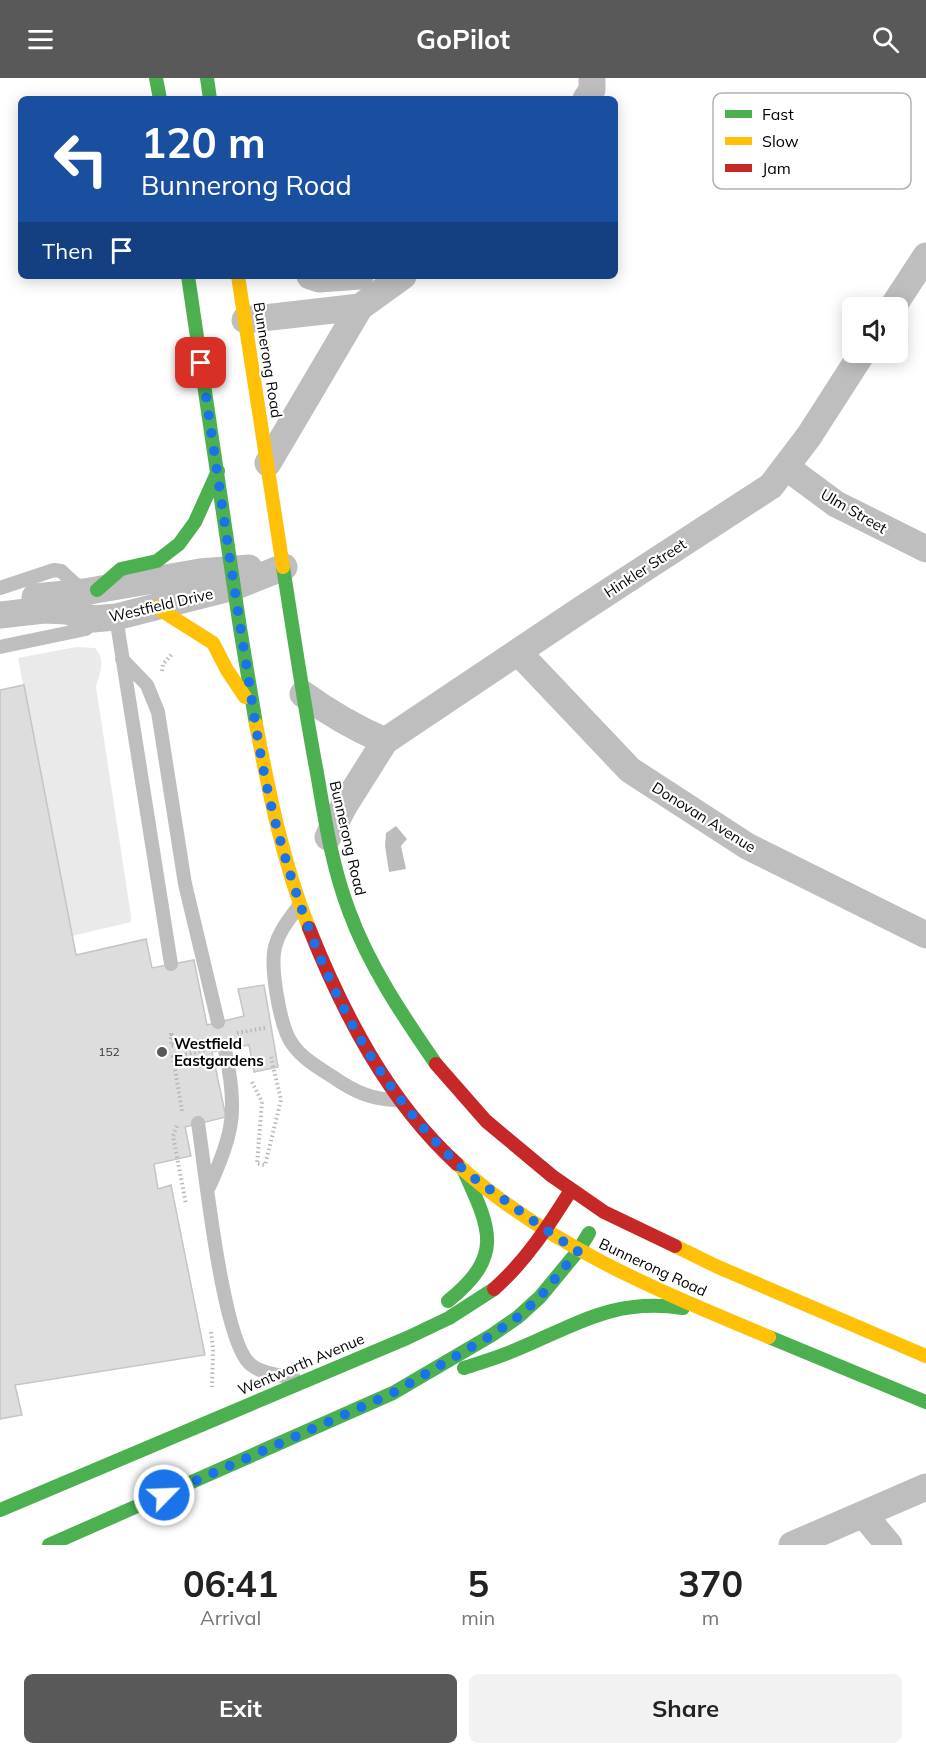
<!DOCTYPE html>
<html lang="en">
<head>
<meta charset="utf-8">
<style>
	:root { --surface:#fff; --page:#f2f2f2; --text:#222; --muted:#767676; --accent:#595959 }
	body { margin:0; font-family:Mulish,sans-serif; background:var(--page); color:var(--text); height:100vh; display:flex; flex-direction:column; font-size:22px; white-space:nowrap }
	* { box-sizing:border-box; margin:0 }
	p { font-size:20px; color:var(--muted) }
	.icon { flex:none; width:33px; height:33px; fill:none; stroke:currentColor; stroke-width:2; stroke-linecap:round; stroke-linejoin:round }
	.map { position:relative; height:1467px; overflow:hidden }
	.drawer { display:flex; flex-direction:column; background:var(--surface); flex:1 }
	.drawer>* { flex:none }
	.hud { position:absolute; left:18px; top:18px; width:600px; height:183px; border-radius:9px; box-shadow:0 3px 15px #0003; background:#1a4fa0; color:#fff; overflow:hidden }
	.fabs { position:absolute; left:842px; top:219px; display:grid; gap:12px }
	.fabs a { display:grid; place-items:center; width:66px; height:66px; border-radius:9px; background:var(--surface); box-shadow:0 3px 15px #0003; font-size:30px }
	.pin { position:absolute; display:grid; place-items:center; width:51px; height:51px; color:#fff; margin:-26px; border-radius:12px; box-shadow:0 3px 9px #0006 }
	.me { position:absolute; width:66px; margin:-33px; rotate:66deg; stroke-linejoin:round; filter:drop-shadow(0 0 4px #0008) }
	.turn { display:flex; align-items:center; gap:21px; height:126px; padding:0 24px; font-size:27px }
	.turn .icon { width:78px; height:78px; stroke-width:2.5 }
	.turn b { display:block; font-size:42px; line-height:51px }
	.then { display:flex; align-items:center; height:57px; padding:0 24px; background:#0003; gap:12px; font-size:22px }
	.eta { display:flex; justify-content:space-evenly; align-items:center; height:102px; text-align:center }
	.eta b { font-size:36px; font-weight:700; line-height:42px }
	.button { display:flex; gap:12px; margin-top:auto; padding:12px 24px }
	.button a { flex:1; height:69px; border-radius:9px; background:var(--accent); color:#fff; font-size:24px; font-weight:700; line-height:69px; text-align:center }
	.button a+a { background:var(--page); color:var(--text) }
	header { display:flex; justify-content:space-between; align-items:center; height:78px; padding:0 24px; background:var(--accent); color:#fff; font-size:27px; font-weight:700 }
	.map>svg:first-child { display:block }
</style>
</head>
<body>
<header><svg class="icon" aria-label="menu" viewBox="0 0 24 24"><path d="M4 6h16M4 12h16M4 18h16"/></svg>GoPilot<svg class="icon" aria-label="search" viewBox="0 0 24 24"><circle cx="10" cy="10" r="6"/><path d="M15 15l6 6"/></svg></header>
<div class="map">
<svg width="926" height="1467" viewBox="0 0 926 1467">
	<rect width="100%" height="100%" fill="#fff"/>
	<!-- green -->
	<path fill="#eaeaea" d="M 76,569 L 95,570 C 106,582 100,594 96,609 L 131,838 L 131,844 L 72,858 L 18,580 Z"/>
	<!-- water -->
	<path fill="#bcbcbc" d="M 396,748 L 407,761 L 401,768 L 406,791 L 389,794 L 385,768 L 386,755 Z"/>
	<!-- building -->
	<path fill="#ddd" stroke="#c5c5c5" stroke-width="1.5" d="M 24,607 L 76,877 L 146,861 L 152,890 L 194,882 L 207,947 L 244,938 L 238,911 L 264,907 L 278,989 L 254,994 L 249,967 L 212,974 L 226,1039 L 185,1049 L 191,1078 L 154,1086 L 158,1111 L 171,1107 L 205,1277 L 15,1307 L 22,1337 L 0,1341 L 0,612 Z"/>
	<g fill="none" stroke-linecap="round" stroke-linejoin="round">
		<!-- path -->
		<path stroke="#b8b8b8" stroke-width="4" stroke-dasharray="1.5 3" stroke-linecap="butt" d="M 162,593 L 163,586 L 173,575
			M 237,955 L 265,950
			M 184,963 L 174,965 L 171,954 L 171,968 L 209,961
			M 252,1004 L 262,1024 L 257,1086 L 265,1087 L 281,1022 L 271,979
			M 182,1033 L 173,979 L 206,972
			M 177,1048 L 173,1058 L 186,1126
			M 211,1254 L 213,1272 L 212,1309"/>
		<!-- lane -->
		<path stroke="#bebebe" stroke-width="14" d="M 0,510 L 54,492 L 61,493 L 84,514
			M 116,539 L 171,886
			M 0,569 L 86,551 L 93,541
			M 122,581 L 147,607 L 158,634 L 185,806 L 218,944
			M 298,829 C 289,842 279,853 275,869 C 270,889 280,951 293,967 C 303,981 319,990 333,999 C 353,1013 372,1022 397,1022
			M 198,1045 C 205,1089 222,1262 250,1286 C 262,1296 279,1297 294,1300
			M 208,1111 C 234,1056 238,1031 225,972"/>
		<!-- street -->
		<path stroke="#bebebe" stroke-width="27" d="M 586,21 L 592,12 L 592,0
			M 310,198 L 319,201 L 360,198
			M 892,230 L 926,178
			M 245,242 L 360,229 L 403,198
			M 268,385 L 360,229
			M 786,389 L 836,426 L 926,471
			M 35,519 L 84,514 L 200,494 L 249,490
			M 0,537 L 44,532 L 67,533 L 93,541 L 116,539 L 234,509 L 284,489
			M 518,574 L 630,692 L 747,768 L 926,857
			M 303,616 C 329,635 355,650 385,663 L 344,728 L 328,759
			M 385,663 L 582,531 L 771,408 L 809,358 L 863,274
			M 863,1436 L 889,1467
			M 792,1467 L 926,1409"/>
		<!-- fast -->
		<path stroke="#4caf50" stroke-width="14" d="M 156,0 L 160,21
			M 207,0 L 210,21
			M 188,198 L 240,550 L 256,646
			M 283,489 C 294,558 304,627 317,695 C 325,742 332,788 349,833 C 369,888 403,938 436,986
			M 97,512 L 121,491 L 157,483 L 179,466 L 195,444 L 218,393
			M 448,1223 C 504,1178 491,1152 464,1093
			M 769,1259 L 926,1324
			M 464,1290 C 479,1285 493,1281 508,1275 C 572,1250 610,1219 683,1230
			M 0,1432 L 407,1260 L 449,1240 L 494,1211
			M 49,1467 L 393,1315 L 492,1257 L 518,1239 L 540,1219 L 578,1173 L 589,1155"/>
		<!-- slow -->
		<path stroke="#ffc107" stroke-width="14" d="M 238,198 L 283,489
			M 156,529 L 213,565 L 227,592 L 245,619
			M 256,646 C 269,715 283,785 309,850
			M 457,1086 C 546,1167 659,1213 769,1259
			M 675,1168 L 718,1189 L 926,1278"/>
		<!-- jam -->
		<path stroke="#c62828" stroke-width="14" d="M 309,850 C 343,935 388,1023 457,1086
			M 436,986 L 486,1043 L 552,1098 L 604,1134 L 675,1168
			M 494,1211 C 526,1183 549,1147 571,1112"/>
	</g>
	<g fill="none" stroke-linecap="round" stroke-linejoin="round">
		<!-- route -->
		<path stroke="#1a73e8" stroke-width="10" stroke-dasharray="0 18" d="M 164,1417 L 393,1315 L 492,1257 L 518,1239 L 540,1219 L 578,1173 C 551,1156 525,1137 499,1118 C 487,1109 474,1101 463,1091 C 361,996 308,871 274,739 C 261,689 254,636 246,585 C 230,485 216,385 201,285"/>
	</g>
	<!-- markers -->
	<circle fill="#595959" stroke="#fff" stroke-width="2" cx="162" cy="974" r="6"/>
	<g text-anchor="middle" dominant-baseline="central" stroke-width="4.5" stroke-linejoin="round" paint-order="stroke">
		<!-- number labels -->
		<g font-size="12" fill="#373737">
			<text x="109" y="973">152</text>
		</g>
		<!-- street labels -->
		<g font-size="15" fill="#000" stroke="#fff">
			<text transform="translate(268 282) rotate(81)">Bunnerong Road</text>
			<text transform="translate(854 433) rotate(30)">Ulm Street</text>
			<text transform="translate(645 490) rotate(-33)">Hinkler Street</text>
			<text transform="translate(161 527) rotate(-13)">Westfield Drive</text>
			<text transform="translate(704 739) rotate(32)">Donovan Avenue</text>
			<text transform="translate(348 760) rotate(77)">Bunnerong Road</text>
			<text transform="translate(653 1189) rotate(25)">Bunnerong Road</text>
			<text transform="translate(301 1286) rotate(-23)">Wentworth Avenue</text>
		</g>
		<!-- poi labels -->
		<g font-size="15" font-weight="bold" fill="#000" stroke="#fff" text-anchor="start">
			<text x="174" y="965">Westfield<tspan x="174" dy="17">Eastgardens</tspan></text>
		</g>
	</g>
	<!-- legend -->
	<rect x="713" y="15" width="198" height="96" rx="9" fill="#fff" stroke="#b2b2b2" stroke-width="1.5"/>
	<rect x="725" y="32" width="27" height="8" fill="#4caf50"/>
	<rect x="725" y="59" width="27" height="8" fill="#ffc107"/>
	<rect x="725" y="86" width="27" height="8" fill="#c62828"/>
	<g font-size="16" fill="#000">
		<text x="762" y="42">Fast</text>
		<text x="762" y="69">Slow</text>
		<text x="762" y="96">Jam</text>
	</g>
</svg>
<div class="fabs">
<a><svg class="icon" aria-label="sound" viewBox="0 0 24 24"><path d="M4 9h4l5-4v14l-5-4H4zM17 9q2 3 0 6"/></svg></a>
</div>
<div class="pin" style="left:201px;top:285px;background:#d93025"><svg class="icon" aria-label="arrive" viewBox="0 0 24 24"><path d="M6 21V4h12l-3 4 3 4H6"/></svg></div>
<svg class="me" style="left:164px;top:1417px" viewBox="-20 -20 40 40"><circle r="17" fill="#1a73e8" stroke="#fff" stroke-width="3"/><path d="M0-11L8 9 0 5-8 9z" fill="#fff"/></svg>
<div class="hud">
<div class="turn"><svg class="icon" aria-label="left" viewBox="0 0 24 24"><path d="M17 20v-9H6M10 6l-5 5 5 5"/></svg><div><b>120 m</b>Bunnerong Road</div></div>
<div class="then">Then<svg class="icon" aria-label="arrive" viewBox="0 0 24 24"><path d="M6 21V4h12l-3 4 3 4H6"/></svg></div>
</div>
</div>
<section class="drawer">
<div class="eta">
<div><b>06:41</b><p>Arrival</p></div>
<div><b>5</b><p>min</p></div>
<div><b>370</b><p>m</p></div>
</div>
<div class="button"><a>Exit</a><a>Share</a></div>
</section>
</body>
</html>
